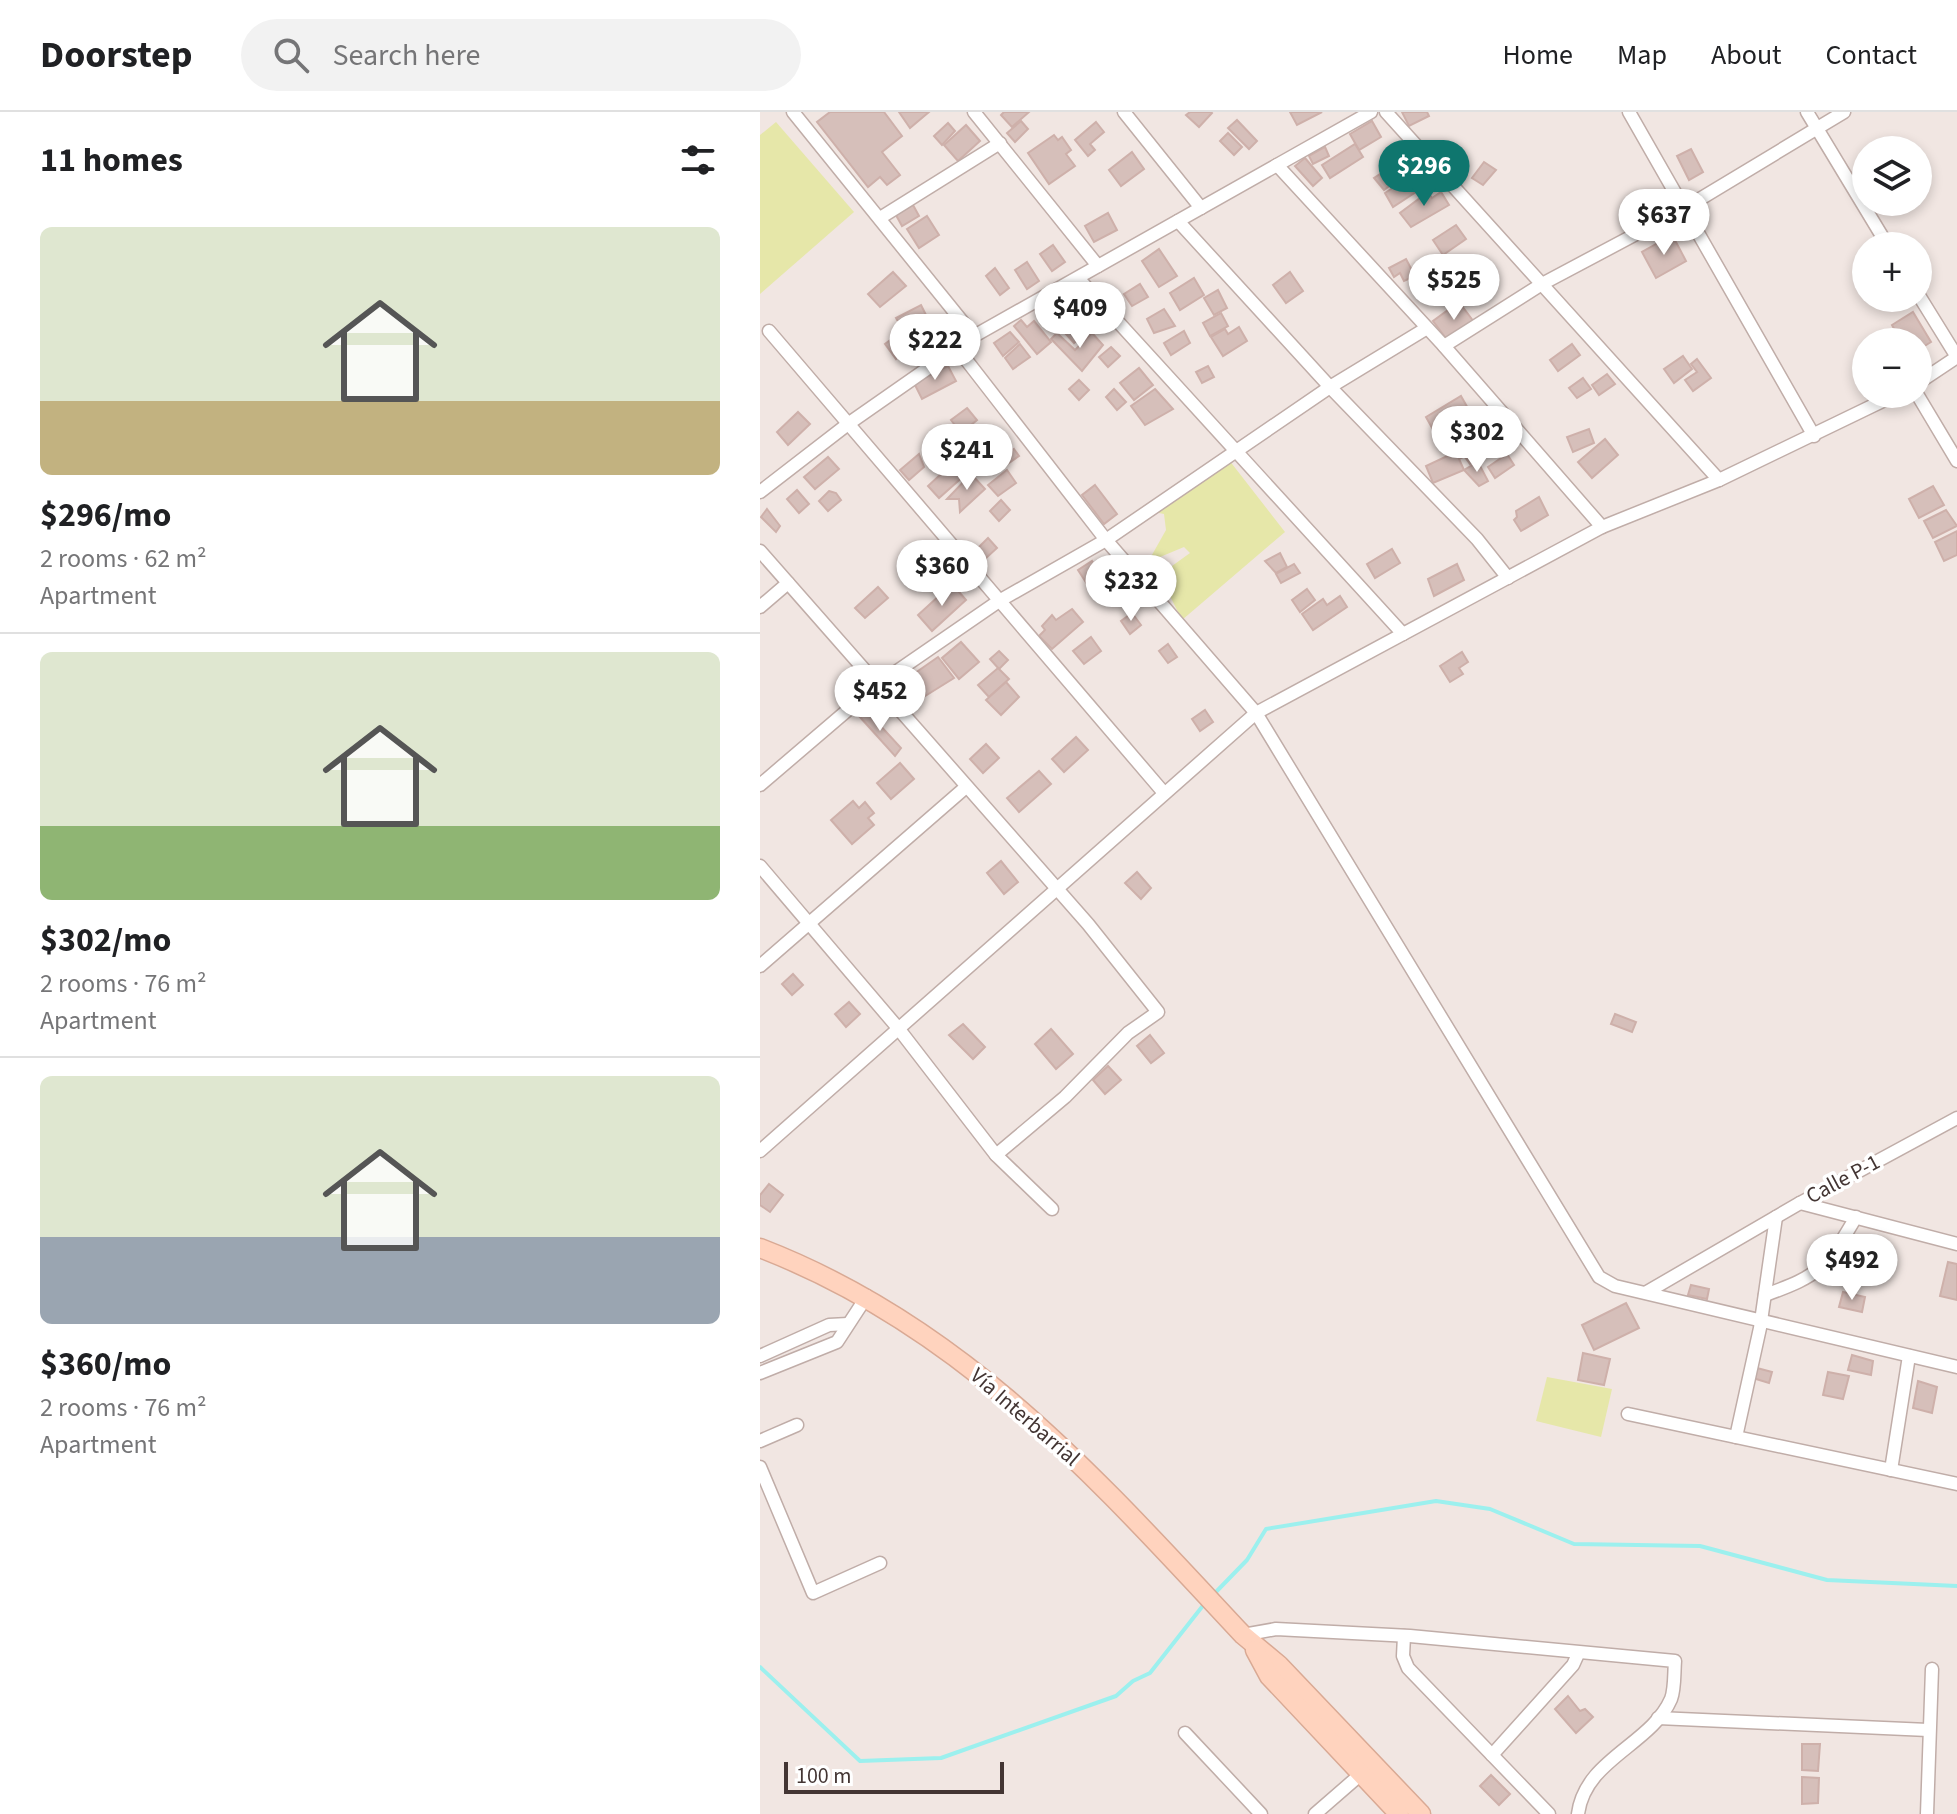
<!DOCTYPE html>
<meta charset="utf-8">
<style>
body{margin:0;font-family:"Source Sans 3",sans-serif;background:#f2f2f2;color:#202124;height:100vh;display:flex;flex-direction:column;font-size:30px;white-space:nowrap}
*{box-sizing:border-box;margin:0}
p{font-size:26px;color:#757577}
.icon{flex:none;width:44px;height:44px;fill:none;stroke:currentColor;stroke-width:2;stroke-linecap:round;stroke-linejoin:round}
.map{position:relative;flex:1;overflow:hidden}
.details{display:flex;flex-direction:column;background:#fff;width:760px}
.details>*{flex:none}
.tools{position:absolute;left:1092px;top:24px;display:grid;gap:16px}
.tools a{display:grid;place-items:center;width:80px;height:80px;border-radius:50%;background:#fff;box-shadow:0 4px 12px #0003;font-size:40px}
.scale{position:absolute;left:24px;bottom:20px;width:220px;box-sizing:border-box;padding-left:8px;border:4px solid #433533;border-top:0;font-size:22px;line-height:28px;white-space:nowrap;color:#433533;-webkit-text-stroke:6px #fff;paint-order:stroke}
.price{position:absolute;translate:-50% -68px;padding:0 18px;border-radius:28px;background:#fff;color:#222;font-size:26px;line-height:52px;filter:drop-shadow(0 2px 4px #0008)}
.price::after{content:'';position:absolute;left:50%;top:48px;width:24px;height:18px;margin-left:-12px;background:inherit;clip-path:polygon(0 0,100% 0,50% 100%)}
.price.active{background:#0f766e;color:#fff}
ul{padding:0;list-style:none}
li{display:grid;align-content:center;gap:16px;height:424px;padding:0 40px}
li+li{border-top:2px solid #e0e0e0}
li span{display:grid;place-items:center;height:248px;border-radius:12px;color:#555}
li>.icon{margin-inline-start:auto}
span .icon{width:144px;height:144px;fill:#fffc;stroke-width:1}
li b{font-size:34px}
h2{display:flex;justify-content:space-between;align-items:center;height:96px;padding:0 40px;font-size:34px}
header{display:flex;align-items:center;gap:48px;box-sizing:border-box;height:112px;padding:0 40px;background:#fff;border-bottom:2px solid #e0e0e0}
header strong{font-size:38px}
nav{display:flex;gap:44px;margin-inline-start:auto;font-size:28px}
.search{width:560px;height:72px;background:#f2f2f2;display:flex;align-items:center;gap:20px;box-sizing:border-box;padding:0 28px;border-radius:44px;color:#757577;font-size:30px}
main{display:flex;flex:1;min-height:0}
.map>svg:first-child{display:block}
</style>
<header>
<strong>Doorstep</strong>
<div class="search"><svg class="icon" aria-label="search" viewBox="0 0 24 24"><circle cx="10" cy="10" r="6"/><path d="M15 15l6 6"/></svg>Search here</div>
<nav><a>Home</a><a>Map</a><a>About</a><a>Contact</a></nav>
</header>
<main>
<section class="details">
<h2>11 homes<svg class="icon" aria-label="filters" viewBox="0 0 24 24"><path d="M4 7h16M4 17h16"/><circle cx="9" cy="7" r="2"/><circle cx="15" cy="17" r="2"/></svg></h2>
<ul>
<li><span style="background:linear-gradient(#dfe7d0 70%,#c2b280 0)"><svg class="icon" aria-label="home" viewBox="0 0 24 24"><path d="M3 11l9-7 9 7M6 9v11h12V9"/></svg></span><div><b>$296/mo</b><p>2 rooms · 62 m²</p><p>Apartment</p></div></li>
<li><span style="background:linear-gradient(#dfe7d0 70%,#8fb573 0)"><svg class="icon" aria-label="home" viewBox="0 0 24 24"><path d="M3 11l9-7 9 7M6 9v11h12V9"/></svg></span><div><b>$302/mo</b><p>2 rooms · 76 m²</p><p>Apartment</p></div></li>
<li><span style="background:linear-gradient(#dfe7d0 65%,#9aa5b1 0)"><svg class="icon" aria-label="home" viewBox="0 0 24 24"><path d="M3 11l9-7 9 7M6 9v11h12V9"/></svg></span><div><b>$360/mo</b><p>2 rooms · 76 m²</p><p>Apartment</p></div></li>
</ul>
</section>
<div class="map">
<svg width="1197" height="1702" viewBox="0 0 1197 1702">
<rect width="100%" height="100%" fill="#f1e6e2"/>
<g fill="#e6e7a9">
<polygon points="16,10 94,100 0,182 0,23"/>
<polygon points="469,348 525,420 422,508 407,478 387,472 430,441 424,435 388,450 406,418 404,402 394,400"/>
<polygon points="787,1265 852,1277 841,1325 776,1309"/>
</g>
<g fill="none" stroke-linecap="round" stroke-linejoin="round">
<g stroke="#9cf0ee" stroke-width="4">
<polyline points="454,1482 487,1448 506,1417 676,1389 730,1397 814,1432 940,1434 1067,1468 1197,1474"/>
<polyline points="0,1555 100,1649 181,1646 356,1584 373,1569 390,1561 445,1491"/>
</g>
</g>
<g fill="#d6bfba" stroke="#ceb0aa" stroke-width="2">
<polygon points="70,0 124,0 142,24 122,40 140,63 127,73 120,65 108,75 57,10"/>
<polygon points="139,0 169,0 150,16"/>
<polygon points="244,0 269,0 252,15 241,3"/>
<polygon points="430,0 451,0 452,1 439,15 426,3"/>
<polygon points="530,0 562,0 537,13"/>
<polygon points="642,0 667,0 669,4 649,14"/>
<polygon points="477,8 497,29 489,37 468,16"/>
<polygon points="261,9 268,17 255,30 247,21"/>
<polygon points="612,9 621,25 599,38 590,22"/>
<polygon points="336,10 344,20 330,32 335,38 328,44 315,28"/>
<polygon points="188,11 195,19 182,33 174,24"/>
<polygon points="206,13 220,29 198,49 184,33"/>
<polygon points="468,21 482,35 474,43 460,29"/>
<polygon points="294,23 298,28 302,25 311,38 306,42 315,54 289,72 268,41"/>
<polygon points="595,32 603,45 570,66 562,53"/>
<polygon points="565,35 569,44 553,52 549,44"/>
<polygon points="931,37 943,60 929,68 917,44"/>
<polygon points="372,40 384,57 361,74 349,58"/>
<polygon points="545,46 562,66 553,74 535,54"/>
<polygon points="724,50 736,58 723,73 712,66"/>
<polygon points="634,53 641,65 624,78 614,66"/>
<polygon points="648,66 656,80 633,95 625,81"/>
<polygon points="668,80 672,86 681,80 689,93 651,115 640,101"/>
<polygon points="153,93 159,104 142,114 136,103"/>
<polygon points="348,101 357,118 334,130 325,114"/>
<polygon points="167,104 179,123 159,136 147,117"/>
<polygon points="696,113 706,127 683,143 673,128"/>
<polygon points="905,127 916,130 926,149 896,166 882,140"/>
<polygon points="293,133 305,150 292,159 280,142"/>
<polygon points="399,137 417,164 399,175 382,149"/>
<polygon points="646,147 655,164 644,169 640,161 634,165 629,156"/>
<polygon points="267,150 279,169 267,177 255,158"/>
<polygon points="235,156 249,176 240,183 226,164"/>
<polygon points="133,160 146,174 120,195 108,182"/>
<polygon points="530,160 543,179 526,191 513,173"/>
<polygon points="434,166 444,183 420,198 410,181"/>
<polygon points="380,172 388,185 372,194 364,182"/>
<polygon points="458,178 467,196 454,203 444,186"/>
<polygon points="311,184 335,212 314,231 289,203"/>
<polygon points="699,190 714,210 688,229 673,209"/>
<polygon points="161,193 169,209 145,222 136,206"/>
<polygon points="404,197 415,214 394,221 387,207"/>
<polygon points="1153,200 1171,230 1158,238 1158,230 1146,230 1144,222 1137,222 1132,213"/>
<polygon points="461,201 468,214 450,224 443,211"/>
<polygon points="261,208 267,215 274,209 291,230 277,242 254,214"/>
<polygon points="479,215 487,229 463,244 451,225 465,217 468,222"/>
<polygon points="424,219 430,231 411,243 404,231"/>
<polygon points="250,220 259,230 243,244 234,231"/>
<polygon points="297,221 315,238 332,221 343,233 322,259 291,227"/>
<polygon points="137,223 148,238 136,247 125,232"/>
<polygon points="260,232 270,245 253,257 245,246"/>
<polygon points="812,232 820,243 798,259 790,248"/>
<polygon points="351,235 360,244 348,255 339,245"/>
<polygon points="923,244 932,257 914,271 904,257"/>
<polygon points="937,247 951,266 933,279 925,268 937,260 931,252"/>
<polygon points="188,254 196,269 162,287 154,271"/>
<polygon points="448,254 454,265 442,271 436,260"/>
<polygon points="379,256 393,273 374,288 360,271"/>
<polygon points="847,262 855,272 839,283 832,273"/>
<polygon points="823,266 831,277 817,286 809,276"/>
<polygon points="319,268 329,278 319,288 309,277"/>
<polygon points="354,277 366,290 357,298 346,285"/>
<polygon points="395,277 413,297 385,313 371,294"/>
<polygon points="701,284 710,300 675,321 666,305"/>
<polygon points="207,296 217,308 201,321 191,308"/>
<polygon points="38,300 50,312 28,333 17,320"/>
<polygon points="721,312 726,321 707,330 703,321"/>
<polygon points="220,314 227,329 209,337 202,323"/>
<polygon points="829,317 834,331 813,340 807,325"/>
<polygon points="240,322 250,338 224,353 215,337"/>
<polygon points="845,327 858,343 832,366 818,350"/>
<polygon points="708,332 718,346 710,352 700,338"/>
<polygon points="254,337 259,344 240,357 235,350"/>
<polygon points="700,338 705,344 699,347 704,358 673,371 666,354"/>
<polygon points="159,342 164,355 149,368 140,358"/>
<polygon points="747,342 754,353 735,366 728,355"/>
<polygon points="68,345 79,357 55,377 44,365"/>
<polygon points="194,350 205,363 179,386 168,374"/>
<polygon points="718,350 728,369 719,374 704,358"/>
<polygon points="247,358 256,371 238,384 228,373"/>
<polygon points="211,362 225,377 200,400 199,387 187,387"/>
<polygon points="335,373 357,402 344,412 322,383"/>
<polygon points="1173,374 1184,393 1159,406 1149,387"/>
<polygon points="37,378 49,392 39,401 27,387"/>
<polygon points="69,379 76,381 81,388 68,399 59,389"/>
<polygon points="779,385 788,403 761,419 754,408 757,405 756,399"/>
<polygon points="241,388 250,398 239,409 230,399"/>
<polygon points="7,397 20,414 16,420 1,405"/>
<polygon points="1186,398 1197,414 1173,426 1164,409"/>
<polygon points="1197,419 1197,443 1184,449 1175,430"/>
<polygon points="228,426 237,436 225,447 218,436"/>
<polygon points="632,437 640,451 615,466 607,452"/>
<polygon points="520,441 527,455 516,461 505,449"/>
<polygon points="332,449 342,465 329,475 318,458"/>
<polygon points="534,452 540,461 521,471 516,462"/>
<polygon points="697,452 704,468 674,484 668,467"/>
<polygon points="192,472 206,488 172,519 158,503"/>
<polygon points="118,475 128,486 105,506 95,496"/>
<polygon points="547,477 555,488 540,500 532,488"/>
<polygon points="580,484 587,495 553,518 542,502 563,487 567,493"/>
<polygon points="312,497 323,510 292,537 279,524 285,518 282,514 292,503 296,508"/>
<polygon points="372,501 381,513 370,522 361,509"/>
<polygon points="331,525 341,539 324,552 313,539"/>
<polygon points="201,530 219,550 199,567 182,546"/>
<polygon points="408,532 417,545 408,551 399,539"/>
<polygon points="239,539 248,548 239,557 230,547"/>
<polygon points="702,540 708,550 699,556 703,562 690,570 680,554"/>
<polygon points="178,545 194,566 162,586 148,566"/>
<polygon points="238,556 249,567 229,585 218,573"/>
<polygon points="246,570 259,585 241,603 226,588"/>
<polygon points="106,598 141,636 135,644 99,604"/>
<polygon points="445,598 453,610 440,619 432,607"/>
<polygon points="316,625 328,638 304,660 292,647"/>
<polygon points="226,632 239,646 223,661 210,647"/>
<polygon points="140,651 154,667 131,687 117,671"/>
<polygon points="279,659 291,672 259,700 247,686"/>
<polygon points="93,689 99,696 105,690 114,701 108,706 114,713 92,732 71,708"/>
<polygon points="241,749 258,770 244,782 227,761"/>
<polygon points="377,760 391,776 381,787 365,771"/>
<polygon points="33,862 43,873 32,883 22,872"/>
<polygon points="89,890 100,902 86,915 75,902"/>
<polygon points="855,902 876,910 872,920 851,912"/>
<polygon points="203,912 225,935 213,947 189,923"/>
<polygon points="291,917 313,942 296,957 275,932"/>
<polygon points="390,923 404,941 391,951 377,934"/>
<polygon points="348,954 361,968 345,982 333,968"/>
<polygon points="9,1072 23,1083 10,1100 0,1093 0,1083"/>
<polygon points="1188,1150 1197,1152 1197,1188 1180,1184"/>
<polygon points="931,1173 949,1177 947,1187 928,1183"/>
<polygon points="1083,1180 1105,1185 1102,1200 1079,1195"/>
<polygon points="866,1191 879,1216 834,1238 822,1213"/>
<polygon points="823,1241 850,1247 844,1273 818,1268"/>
<polygon points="1092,1243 1113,1249 1111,1263 1088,1258"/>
<polygon points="997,1256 1012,1260 1009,1271 993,1266"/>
<polygon points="1068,1260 1089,1264 1083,1287 1063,1283"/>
<polygon points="1158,1269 1177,1275 1172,1301 1153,1296"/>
<polygon points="808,1584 820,1599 825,1597 833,1605 816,1621 795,1597"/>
<polygon points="1042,1632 1060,1632 1058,1659 1042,1658"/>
<polygon points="731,1663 750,1682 739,1693 720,1674"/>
<polygon points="1042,1665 1059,1666 1058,1691 1042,1692"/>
</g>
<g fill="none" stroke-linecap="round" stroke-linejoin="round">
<g stroke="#c0ada8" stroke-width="15">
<g id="minor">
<polyline points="33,0 214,224"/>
<polyline points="214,0 338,154"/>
<polyline points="364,0 441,96"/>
<polyline points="626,0 959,368"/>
<polyline points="869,0 1054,324"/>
<polyline points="1047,0 1128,134"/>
<polyline points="517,53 684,234 842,415"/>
<polyline points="120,106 240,31"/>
<polyline points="418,109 570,275 717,427 748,466"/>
<polyline points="318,166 643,522"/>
<polyline points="1158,182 1197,245"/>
<polyline points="9,219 404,681"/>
<polyline points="684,234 782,172 925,96 1084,0"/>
<polyline points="197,236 346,428 496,601 839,1165 855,1174 1197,1255"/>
<polyline points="1158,271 1197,245"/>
<polyline points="1157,282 1197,349"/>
<polyline points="0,380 88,312 214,224 611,0"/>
<polyline points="0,439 328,812 398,900 368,921 305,985 236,1043 138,916 0,754"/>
<polyline points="0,495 28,471"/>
<polyline points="0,673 117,573 239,489 346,428 570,275 667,216"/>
<polyline points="0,854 206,675"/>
<polyline points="0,1039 496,601 842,415 959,368 1137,282"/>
<polyline points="236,1043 292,1097"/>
<polyline points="1040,1091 1197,1132"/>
<polyline points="887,1180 1040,1091 1197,1006"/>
<path d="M1005,1183C1061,1163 1066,1156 1096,1105"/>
<polyline points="0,1244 69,1213 88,1212"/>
<polyline points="0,1261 77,1230 107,1184"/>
<polyline points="868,1302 1197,1372"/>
<polyline points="976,1325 1000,1216 1016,1105"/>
<polyline points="0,1329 37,1313"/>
<polyline points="0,1355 53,1481 120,1451"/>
<polyline points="1131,1358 1149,1244"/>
<path d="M483,1523L516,1517L650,1524L915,1549C914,1561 915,1577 911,1587C891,1633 825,1647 818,1702"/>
<polyline points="644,1524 643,1544 648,1556 789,1702"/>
<polyline points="898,1606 1168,1618"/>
<polyline points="425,1621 501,1702"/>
<polyline points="732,1643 813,1553 818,1542"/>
<polyline points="555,1702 601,1662"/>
<polyline points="1167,1702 1172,1557"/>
</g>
</g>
<g stroke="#d9a994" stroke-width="21">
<g id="secondary">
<path d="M0,1136C205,1215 337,1367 483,1523L519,1553L661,1702"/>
<polyline points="495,1538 509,1564 639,1702"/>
</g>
</g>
<use href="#minor" stroke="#fff" stroke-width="12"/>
<use href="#secondary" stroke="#ffd3be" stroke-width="18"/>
</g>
<g text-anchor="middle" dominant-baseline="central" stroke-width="7" stroke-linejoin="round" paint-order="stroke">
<g font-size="22" fill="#433533" stroke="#fff">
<text transform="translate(1083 1067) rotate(-28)">Calle P-1</text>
<text transform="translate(265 1305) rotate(41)">Vía Interbarrial</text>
</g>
</g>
</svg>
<div class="tools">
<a><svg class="icon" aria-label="layers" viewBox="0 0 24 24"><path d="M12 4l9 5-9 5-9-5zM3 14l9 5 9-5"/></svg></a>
<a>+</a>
<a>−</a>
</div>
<div class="scale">100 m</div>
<b class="price active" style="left:664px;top:96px">$296</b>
<b class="price" style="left:904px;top:145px">$637</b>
<b class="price" style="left:694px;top:210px">$525</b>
<b class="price" style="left:320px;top:238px">$409</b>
<b class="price" style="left:175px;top:270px">$222</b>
<b class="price" style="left:717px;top:362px">$302</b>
<b class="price" style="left:207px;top:380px">$241</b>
<b class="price" style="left:182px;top:496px">$360</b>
<b class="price" style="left:371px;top:511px">$232</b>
<b class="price" style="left:120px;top:621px">$452</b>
<b class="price" style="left:1092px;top:1190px">$492</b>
</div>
</main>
